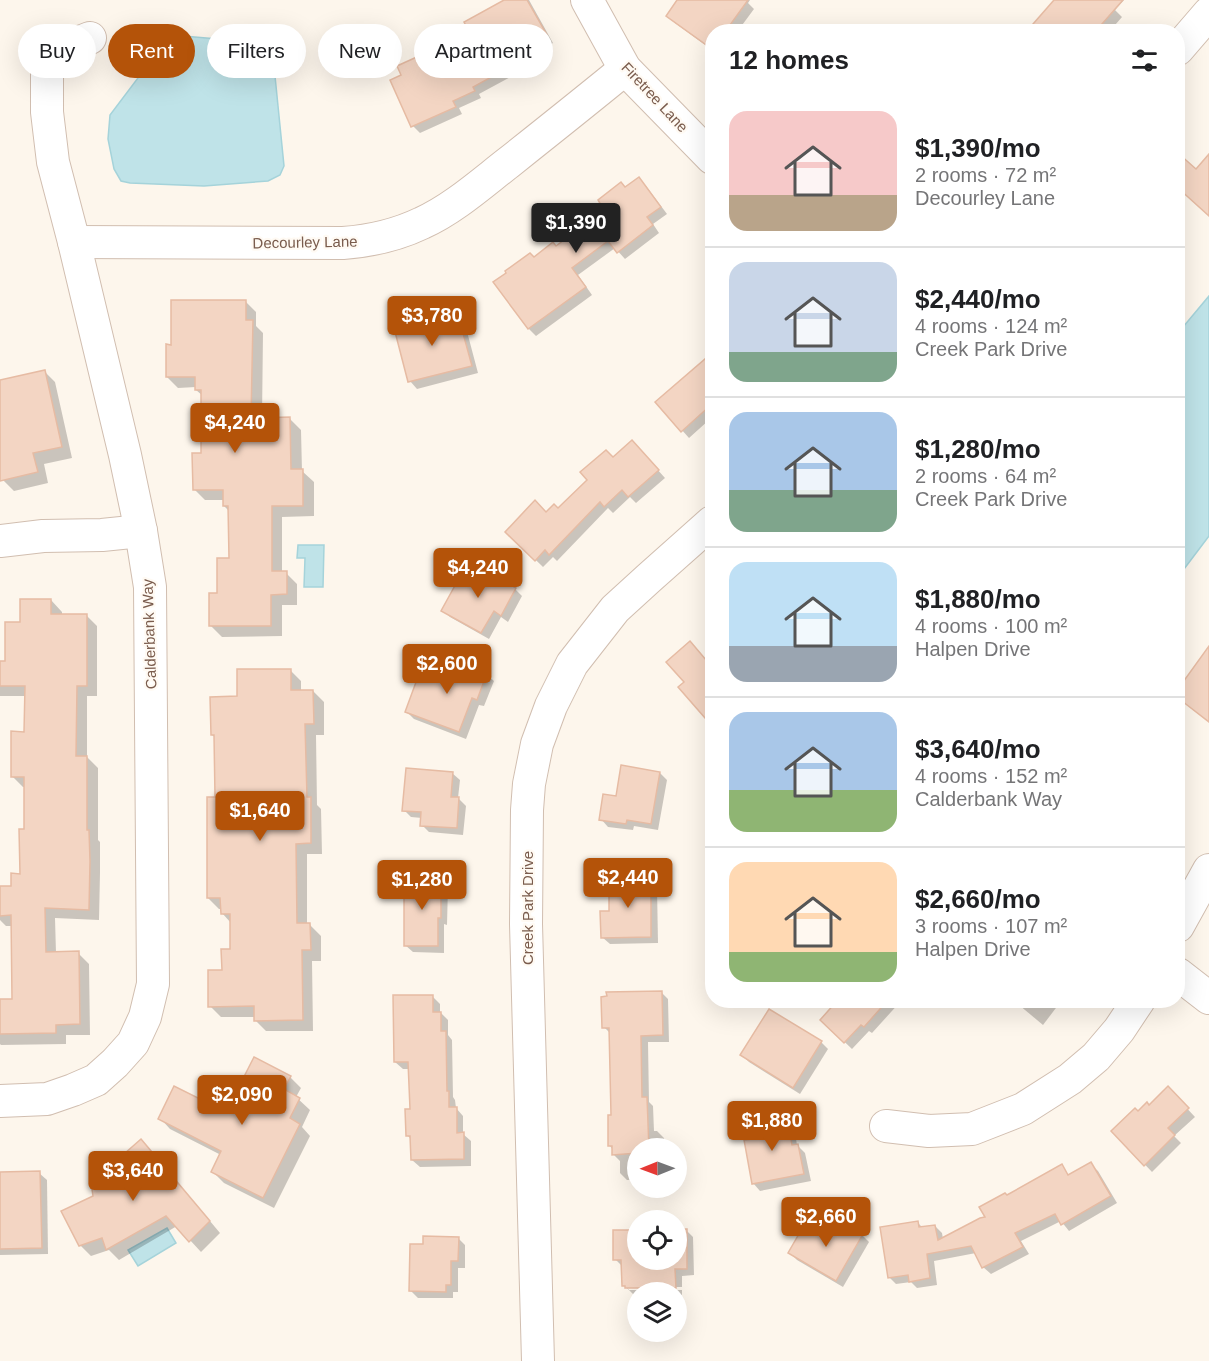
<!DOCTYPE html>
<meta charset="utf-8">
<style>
body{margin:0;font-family:Arial,sans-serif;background:#f6f6f6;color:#202124;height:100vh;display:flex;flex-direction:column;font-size:22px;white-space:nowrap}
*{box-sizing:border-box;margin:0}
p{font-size:20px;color:#757577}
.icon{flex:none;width:33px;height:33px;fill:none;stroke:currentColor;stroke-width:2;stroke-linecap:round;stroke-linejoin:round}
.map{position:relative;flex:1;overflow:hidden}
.sheet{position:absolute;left:705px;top:24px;width:480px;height:984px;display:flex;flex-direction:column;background:#fff;border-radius:24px;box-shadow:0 6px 24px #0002}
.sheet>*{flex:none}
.top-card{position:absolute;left:18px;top:24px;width:570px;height:54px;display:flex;gap:12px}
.needle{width:39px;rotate:269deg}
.buttons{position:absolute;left:627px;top:1138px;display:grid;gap:12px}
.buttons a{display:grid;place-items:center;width:60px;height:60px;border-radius:50%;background:#fff;box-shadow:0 6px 24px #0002;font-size:30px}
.price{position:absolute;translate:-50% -51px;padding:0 14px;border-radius:6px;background:#b45309;color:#fff;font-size:20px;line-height:39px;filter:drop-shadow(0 2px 3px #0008)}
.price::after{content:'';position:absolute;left:50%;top:36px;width:18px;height:14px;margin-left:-9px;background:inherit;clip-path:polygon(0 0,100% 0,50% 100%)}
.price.selected{background:#222;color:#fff}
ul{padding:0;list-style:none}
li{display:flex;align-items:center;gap:18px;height:150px;padding:0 24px}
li+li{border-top:2px solid #e0e0e0}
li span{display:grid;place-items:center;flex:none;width:168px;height:120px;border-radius:18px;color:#555}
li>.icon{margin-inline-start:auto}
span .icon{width:72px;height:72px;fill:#fffc;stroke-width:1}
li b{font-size:26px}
h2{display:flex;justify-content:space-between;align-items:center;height:72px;padding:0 24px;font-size:26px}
.pill{padding:0 21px;border-radius:27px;background:#fff;box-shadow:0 6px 24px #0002;font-size:21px;line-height:54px}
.pill.selected{background:#b45309;color:#fff}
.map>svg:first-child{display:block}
</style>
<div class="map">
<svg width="1209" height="1361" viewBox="0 0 1209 1361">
<rect width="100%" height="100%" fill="#fdf6ec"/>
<g fill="#bfe3e8" stroke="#a5d3da" stroke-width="1.5">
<polygon points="148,33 266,43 272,46 284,166 280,175 268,181 204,186 130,183 121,181 114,169 108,139 110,115 138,78 145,42"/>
<polygon points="1209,296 1209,536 1178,577 1178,333"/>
<polygon points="298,545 324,545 323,587 304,587 305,558 297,558"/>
<polygon points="167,1228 176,1243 138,1266 128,1250"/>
</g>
<g fill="#0003">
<polygon points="507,0 529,0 553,43 531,55 536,63 479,94 481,98 459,108 462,114 420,133 413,126 392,81 472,34"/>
<polygon points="679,0 750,0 748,3 754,9 737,32 712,32 712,50 675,23 667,16"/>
<polygon points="1055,0 1124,0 1115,10 1122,17 1109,32 1028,32"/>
<polygon points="639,179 646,186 667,214 653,224 659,233 625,259 615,248 578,275 592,295 536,336 529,329 495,282 534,259 556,247 601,214"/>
<polygon points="245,301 256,312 256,326 263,333 262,419 290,419 301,430 302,471 314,482 314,516 282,517 282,573 286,573 297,584 297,605 282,605 282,636 222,637 211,626 218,595 230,559 229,511 224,506 224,500 205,500 194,489 203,455 203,396 196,390 196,387 178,388 167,377 172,346"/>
<polygon points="458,316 465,324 478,373 417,389 410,381 419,318 424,323 434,320 437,322"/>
<polygon points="712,356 712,423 709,420 689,438 657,402"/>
<polygon points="44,371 55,382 72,458 44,464 48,483 14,491 3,480 0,467 0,381"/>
<polygon points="639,449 665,478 636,503 630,497 613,513 608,508 557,561 553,557 543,567 507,532 558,510"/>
<polygon points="478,582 515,589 522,596 508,622 501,617 489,639 450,617 443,610"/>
<polygon points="51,600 62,612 62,615 86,615 97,626 97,696 87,696 87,757 98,768 98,840 100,842 100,873 99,920 55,918 56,953 78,953 89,964 90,1035 66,1035 66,1044 1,1045 0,1044 0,1000 14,1000 12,926 6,926 0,920 0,888 12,888 22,875 25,830 25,787 23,787 12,776 25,733 26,696 0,696 0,662 6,662 22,624"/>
<polygon points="710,662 712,664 712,723 681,687"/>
<polygon points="290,670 301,681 301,691 313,691 324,702 324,735 316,735 317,805 321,809 322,854 307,854 307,925 310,925 321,936 321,961 312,961 313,1031 266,1031 255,1020 255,1017 221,1017 210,1006 231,950 231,923 222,913 222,909 219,909 208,898 217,799 216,738 212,735 239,698"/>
<polygon points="486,674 494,681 484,706 479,705 466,739 414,719 407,712 438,683"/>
<polygon points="452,773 460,780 458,798 466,806 463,835 429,832 422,825 422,818 411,817 404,810"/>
<polygon points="660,773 667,780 658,830 634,826 633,830 608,827 601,819"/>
<polygon points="1178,809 1181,813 1178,835"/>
<polygon points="440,879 448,886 447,925 444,924 444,953 413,952 405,945"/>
<polygon points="650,880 657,887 658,943 610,944 602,937 611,913"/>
<polygon points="661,992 668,999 669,1042 648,1042 649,1102 653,1106 654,1131 657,1131 664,1138 665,1149 638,1149 638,1180 627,1180 620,1173 620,1161 614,1155 613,1150 610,1146 613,1117 611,1034 604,1027"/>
<polygon points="432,996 440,1004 440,1012 448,1020 448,1035 452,1040 453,1097 455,1100 456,1108 463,1116 463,1134 471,1141 471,1166 420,1167 412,1160 412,1140 408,1136 412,1111 410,1069 403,1069 395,1062"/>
<polygon points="840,1000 900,1000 901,1001 872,1033 869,1031 852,1049 829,1027"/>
<polygon points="1013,1000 1062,1000 1043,1025"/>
<polygon points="821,1042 828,1049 800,1094 749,1062 742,1055"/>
<polygon points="290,1077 301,1088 296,1097 310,1110 302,1127 310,1136 274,1208 224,1183 213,1172 221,1155 170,1129 160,1118 227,1114"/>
<polygon points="1168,1088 1195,1117 1174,1136 1181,1143 1152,1172 1113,1131 1149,1107"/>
<polygon points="787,1119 794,1126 797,1145 805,1153 811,1181 760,1191 753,1183 754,1140"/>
<polygon points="152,1152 220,1233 201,1252 177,1226 119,1260 109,1250 91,1256 80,1245 95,1197"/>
<polygon points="1090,1164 1098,1171 1117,1203 1069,1231 1061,1221 1021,1241 1029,1254 991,1274 983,1267 976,1253 934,1261 937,1285 917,1288 911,1282 896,1284 889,1277 918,1223 923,1228 935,1226 942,1233 943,1239 987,1218 1007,1197 1061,1166 1070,1176"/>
<polygon points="39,1173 47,1180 48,1254 0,1255 0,1174"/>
<polygon points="686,1230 693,1237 694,1275 682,1276 682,1287 628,1287 628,1290 682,1290 682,1295 676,1295 676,1293 638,1293 638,1295 634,1295 624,1285 623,1267 615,1259 676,1260"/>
<polygon points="862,1235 869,1242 843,1287 797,1260 790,1253 832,1237"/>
<polygon points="458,1238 465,1245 465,1268 458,1268 458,1292 453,1292 453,1298 418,1298 411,1291 425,1246"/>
</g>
<g fill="#f3d5c3" stroke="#e6bba3" stroke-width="1.5">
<polygon points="504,0 527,0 547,35 525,47 530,56 473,87 475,91 453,101 456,107 411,127 390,80 401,75 397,66 470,33 464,22"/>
<polygon points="677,0 748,0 725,32 712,32 712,49 666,16"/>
<polygon points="1054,0 1123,0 1095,32 1026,32"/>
<polygon points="1178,153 1196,169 1209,154 1209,216 1178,188"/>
<polygon points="639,177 661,207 647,217 653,225 617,253 608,241 572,268 586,287 528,329 493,282 506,273 505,271 530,253 534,257 553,242 556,246 599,213 596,210 601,205 598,200 621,182 625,187"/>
<polygon points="171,300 246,300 246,320 253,320 251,418 290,417 291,469 303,469 303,506 272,506 272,571 287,571 287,594 271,595 271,626 209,626 209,593 217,593 217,558 229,558 228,506 223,506 223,490 193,490 192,453 201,453 201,390 195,390 195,377 166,377 166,344 171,345"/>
<polygon points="458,315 472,366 408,382 393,324 420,317 421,322 435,318 435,321"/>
<polygon points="712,353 712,404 681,432 655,402"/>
<polygon points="45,370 62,447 33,453 38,472 0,481 0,380"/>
<polygon points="632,440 659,470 628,497 622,490 604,507 600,502 549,555 545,550 535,561 505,532 535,500 546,512 554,504 558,508 587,480 580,472 606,450 613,457"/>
<polygon points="484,570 516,588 501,616 494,611 481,633 441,611 463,571 477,579"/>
<polygon points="20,599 51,599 51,614 87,614 87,686 77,686 76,756 87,756 87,830 89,830 90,861 89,910 45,908 46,952 79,951 80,1024 56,1025 56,1033 0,1034 0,999 12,999 11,915 0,916 0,886 11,886 11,873 20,874 19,829 24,829 24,777 11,777 11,731 24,732 25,686 0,686 0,661 5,661 5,622 20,622"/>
<polygon points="690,641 712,667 712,726 678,687 684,682 666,662"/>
<polygon points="1209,646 1209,722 1178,698 1178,689"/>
<polygon points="445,657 487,673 477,700 472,698 459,732 405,712 419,674 437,681"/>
<polygon points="237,669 291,669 291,690 313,690 314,724 305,724 307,797 311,797 311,843 296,844 297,923 310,923 311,950 302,950 303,1020 254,1021 254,1006 208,1007 208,970 222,970 221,949 230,949 230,914 221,914 220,898 207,898 207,797 215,797 214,735 211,735 210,697 237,696"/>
<polygon points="621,765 660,772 651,824 627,820 626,824 599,820 603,794 616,796"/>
<polygon points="406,768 453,772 451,797 459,797 457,828 420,826 421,812 402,811"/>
<polygon points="404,877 441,878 441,918 438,918 438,946 404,946"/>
<polygon points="651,878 651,937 601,938 600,911 609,911 609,879"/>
<polygon points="662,991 663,1035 641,1036 642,1097 647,1097 649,1149 638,1149 638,1153 612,1155 612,1146 608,1146 608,1115 611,1115 609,1028 602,1028 601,997 607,996 606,992"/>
<polygon points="393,995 433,995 433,1012 441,1012 441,1031 446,1031 447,1091 449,1091 449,1107 457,1107 457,1133 464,1132 464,1159 411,1160 410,1136 406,1136 405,1109 410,1109 408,1062 394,1062"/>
<polygon points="834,1000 888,1000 864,1027 861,1025 844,1043 820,1020 836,1002"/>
<polygon points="769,1009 822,1041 793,1088 740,1055"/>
<polygon points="254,1057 291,1076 284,1089 300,1098 290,1118 300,1124 263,1198 211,1172 221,1151 158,1119 174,1086 226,1112"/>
<polygon points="1168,1086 1189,1108 1168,1128 1175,1135 1144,1166 1111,1131 1135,1108 1138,1111 1147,1102 1149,1105"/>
<polygon points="787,1117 792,1145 798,1144 804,1174 752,1184 744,1140 752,1139 749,1124"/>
<polygon points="141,1139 210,1221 189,1242 166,1216 106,1250 102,1238 79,1246 61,1211 93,1196 91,1183"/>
<polygon points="1091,1162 1111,1196 1061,1225 1055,1214 1015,1233 1023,1247 982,1268 971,1246 927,1254 930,1278 909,1282 908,1275 888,1278 880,1227 918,1221 919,1227 935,1225 938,1240 980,1218 985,1217 979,1207 1005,1193 1007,1195 1062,1164 1068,1175"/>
<polygon points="40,1171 42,1248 0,1249 0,1172"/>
<polygon points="807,1220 831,1235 840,1221 863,1234 836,1281 788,1253"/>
<polygon points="676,1229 687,1229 687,1269 675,1269 676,1288 625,1288 625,1286 622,1286 621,1260 613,1260 613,1230 638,1230 638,1260 676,1260"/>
<polygon points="423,1236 459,1237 458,1261 451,1261 451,1285 446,1285 446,1292 409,1291 410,1244 423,1244"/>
</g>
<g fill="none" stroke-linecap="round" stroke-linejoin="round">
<g stroke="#d1beb0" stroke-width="34">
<g id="minor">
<polyline points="587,0 625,69 712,158"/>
<polyline points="1178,49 1209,13"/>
<path d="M74,242L343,243C370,241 397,235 422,223C453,209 481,184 508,163C547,132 586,101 625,69"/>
<polyline points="0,541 43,536 102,535 141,531"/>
<polyline points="1178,926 1209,870"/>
<polyline points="1178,974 1209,998"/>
<polyline points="0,1101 47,1099 73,1090 96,1080 115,1063 133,1043 145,1017 153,984 150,587 141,531 125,455 74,242 53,162 47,112 47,55 90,38"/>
<polyline points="886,1126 929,1131 972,1129 1023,1109 1070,1079 1096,1057 1119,1030 1139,1000"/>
<polyline points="538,1361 526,924 527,810 529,784 537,744 551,706 572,664 615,609 649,578 712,522"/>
</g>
</g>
<use href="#minor" stroke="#fff" stroke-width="32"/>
</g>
<g text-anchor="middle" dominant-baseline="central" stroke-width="4.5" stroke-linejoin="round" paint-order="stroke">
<g font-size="15" fill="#7a5c4d" stroke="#fffaf3">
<text transform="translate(655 97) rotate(47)">Firetree Lane</text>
<text transform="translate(305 242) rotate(-1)">Decourley Lane</text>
<text transform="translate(149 634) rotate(-92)">Calderbank Way</text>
<text transform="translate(527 908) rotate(-90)">Creek Park Drive</text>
</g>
</g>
</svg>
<div class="buttons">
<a><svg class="needle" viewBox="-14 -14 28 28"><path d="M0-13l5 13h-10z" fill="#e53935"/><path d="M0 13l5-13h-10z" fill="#757577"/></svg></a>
<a><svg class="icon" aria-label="locate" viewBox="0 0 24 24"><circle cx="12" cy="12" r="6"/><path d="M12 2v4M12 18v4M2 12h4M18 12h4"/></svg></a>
<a><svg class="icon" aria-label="layers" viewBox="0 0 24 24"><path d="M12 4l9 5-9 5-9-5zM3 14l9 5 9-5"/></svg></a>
</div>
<b class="price selected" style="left:576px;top:254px">$1,390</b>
<b class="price" style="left:432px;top:347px">$3,780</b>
<b class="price" style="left:235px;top:454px">$4,240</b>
<b class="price" style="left:478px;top:599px">$4,240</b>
<b class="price" style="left:447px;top:695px">$2,600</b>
<b class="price" style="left:260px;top:842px">$1,640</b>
<b class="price" style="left:628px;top:909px">$2,440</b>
<b class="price" style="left:422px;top:911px">$1,280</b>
<b class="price" style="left:242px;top:1126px">$2,090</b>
<b class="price" style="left:772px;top:1152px">$1,880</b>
<b class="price" style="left:133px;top:1202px">$3,640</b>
<b class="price" style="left:826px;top:1248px">$2,660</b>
<div class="top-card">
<a class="pill">Buy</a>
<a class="pill selected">Rent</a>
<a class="pill">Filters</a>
<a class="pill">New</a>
<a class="pill">Apartment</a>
</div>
<section class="sheet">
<h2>12 homes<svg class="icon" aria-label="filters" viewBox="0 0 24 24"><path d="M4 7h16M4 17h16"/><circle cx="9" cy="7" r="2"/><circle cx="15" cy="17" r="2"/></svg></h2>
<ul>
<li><span style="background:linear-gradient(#f6c9c9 70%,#b9a48a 0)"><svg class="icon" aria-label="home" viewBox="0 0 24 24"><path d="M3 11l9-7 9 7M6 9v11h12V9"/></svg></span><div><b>$1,390/mo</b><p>2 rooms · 72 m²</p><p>Decourley Lane</p></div></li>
<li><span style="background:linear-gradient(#c9d6e8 75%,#7fa58c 0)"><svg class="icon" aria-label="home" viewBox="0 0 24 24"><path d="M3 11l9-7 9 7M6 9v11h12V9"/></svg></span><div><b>$2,440/mo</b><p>4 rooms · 124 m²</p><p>Creek Park Drive</p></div></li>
<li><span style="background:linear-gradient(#a9c7e8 65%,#7fa58c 0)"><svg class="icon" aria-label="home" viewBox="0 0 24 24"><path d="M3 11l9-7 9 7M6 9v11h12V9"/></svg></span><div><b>$1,280/mo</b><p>2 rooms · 64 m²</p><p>Creek Park Drive</p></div></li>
<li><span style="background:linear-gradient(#bfe0f5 70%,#9aa5b1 0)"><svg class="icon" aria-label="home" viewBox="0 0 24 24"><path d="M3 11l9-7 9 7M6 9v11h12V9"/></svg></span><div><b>$1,880/mo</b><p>4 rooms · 100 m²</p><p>Halpen Drive</p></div></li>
<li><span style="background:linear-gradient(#a9c7e8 65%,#8fb573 0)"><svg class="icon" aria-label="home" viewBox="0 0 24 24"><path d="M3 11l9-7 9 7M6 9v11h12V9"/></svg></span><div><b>$3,640/mo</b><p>4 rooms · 152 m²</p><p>Calderbank Way</p></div></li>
<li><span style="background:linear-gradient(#ffd9b3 75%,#8fb573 0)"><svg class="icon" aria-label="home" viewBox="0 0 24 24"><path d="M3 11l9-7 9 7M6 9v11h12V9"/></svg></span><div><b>$2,660/mo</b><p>3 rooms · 107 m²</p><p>Halpen Drive</p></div></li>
</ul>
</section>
</div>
